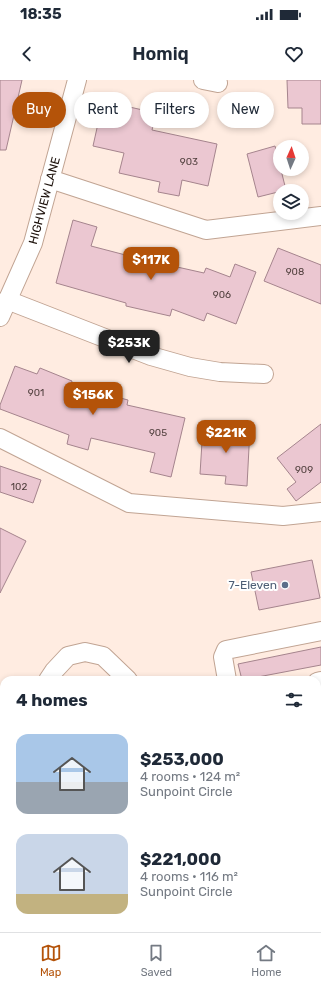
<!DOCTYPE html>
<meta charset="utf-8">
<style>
body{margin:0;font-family:Rubik,sans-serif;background:#f6f6f7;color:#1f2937;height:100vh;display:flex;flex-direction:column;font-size:15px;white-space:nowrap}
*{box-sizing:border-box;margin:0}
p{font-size:13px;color:#747a83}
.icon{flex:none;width:22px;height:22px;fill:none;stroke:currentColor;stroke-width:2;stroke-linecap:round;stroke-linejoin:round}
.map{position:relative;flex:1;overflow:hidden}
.sheet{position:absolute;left:0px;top:596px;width:321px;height:256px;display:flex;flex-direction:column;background:#fff;border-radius:12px 12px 0 0;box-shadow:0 2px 6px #0003}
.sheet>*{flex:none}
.hud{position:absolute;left:12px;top:12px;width:297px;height:36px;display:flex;gap:8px}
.needle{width:26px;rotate:3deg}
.tools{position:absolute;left:273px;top:60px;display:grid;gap:8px}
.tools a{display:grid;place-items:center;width:36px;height:36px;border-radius:50%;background:#fff;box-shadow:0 2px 6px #0003;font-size:20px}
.price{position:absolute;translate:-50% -34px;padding:0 9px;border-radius:8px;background:#b45309;color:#fff;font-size:13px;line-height:26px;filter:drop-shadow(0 1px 2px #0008)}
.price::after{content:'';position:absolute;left:50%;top:24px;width:12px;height:9px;margin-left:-6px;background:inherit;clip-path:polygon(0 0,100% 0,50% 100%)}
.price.active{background:#222;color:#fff}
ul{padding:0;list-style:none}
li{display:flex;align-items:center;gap:12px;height:100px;padding:0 16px}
li span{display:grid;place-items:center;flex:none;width:112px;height:80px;border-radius:12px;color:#555}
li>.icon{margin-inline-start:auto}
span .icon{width:48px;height:48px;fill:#fffc;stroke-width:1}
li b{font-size:17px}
h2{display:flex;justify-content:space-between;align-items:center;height:48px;padding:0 16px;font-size:17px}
.pill{padding:0 14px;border-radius:18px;background:#fff;box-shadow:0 2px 6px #0003;font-size:14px;line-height:36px}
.pill.active{background:#b45309;color:#fff}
.status{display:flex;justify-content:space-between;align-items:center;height:28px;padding:0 20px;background:#fff;direction:ltr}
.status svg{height:11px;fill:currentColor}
header{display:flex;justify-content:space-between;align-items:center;height:52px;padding:0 16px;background:#fff;font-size:18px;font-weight:600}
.tabs{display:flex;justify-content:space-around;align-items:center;height:56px;border-top:1px solid #e0e1e3;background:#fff;font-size:11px;color:#747a83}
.tabs a{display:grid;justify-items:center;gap:2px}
.tabs .active{color:#b45309}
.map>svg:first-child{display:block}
</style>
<div class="status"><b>18:35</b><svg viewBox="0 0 49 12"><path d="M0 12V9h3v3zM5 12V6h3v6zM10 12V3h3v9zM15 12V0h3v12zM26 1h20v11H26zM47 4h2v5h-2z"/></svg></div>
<header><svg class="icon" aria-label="back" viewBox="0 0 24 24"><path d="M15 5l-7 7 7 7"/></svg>Homiq<svg class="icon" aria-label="heart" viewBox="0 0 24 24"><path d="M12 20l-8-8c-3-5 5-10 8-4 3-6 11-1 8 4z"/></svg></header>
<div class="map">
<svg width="321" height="852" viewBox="0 0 321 852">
<rect width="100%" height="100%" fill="#ffece1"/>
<polygon fill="#cfd2a8" points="0,642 4,642 4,695 0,696"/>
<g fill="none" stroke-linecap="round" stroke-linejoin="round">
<g stroke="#43a5ae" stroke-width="5.5">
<polyline points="317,784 321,783"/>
<polyline points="0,842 4,841"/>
</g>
</g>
<g fill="#ebc7d1" stroke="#a5848d">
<polygon points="0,0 22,0 6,70 0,70"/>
<polygon points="287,0 321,0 321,44 302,44 302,28 288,28"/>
<polygon points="103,21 156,33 152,50 217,64 208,106 182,100 179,116 158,112 160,102 119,93 124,73 93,66"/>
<polygon points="275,66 286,110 258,117 247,74"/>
<polygon points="73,140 97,147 91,166 137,178 204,193 206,188 230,197 235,184 256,192 236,244 207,233 204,241 172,229 170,236 126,226 126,223 56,203"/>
<polygon points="278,168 321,185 321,224 264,201"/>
<polygon points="15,286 37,294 40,288 72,301 71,305 128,320 127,325 185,338 171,397 150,392 155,373 91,358 88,370 67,364 69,355 0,329 0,325"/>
<polygon points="321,344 321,402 296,421 287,409 296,402 277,378"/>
<polygon points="203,346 250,348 247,406 225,404 226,396 200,394"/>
<polygon points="0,386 41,400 33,423 0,412"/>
<polygon points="0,448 26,461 0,513"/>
<polygon points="312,480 320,518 259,530 251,492"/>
<polygon points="321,567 321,585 242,600 238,584"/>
</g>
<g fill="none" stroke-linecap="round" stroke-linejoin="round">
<g stroke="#c1a493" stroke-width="20">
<g id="minor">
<polyline points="203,0 218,3"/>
<polyline points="50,99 206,150 321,136"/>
<polyline points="7,220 151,276 190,287 220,292 264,294"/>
<path id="s1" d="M0,237L33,163L77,0"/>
<polyline points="0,358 129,423 283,436 321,432"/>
<polyline points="48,600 54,591 68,576 85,572 103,576 128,600"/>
<polyline points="227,600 223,577 226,570 321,551"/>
<polyline points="317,602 321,601"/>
<polyline points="0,624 4,624"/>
</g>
</g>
<g stroke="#c1a493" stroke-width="24">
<g id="major">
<polyline points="317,674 321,673"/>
<polyline points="317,723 321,723"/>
<polyline points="0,734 4,734"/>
<polyline points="0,785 4,785"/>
</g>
</g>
<use href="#minor" stroke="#fff" stroke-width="18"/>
<use href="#major" stroke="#fff" stroke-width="22"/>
</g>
<circle fill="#5c6f8a" stroke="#fff" stroke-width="1.5" cx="285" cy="505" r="4"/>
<g text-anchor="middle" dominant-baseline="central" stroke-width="4" stroke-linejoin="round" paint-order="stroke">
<g font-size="10" fill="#503f3d">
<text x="189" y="82">903</text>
<text x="295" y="192">908</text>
<text x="222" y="215">906</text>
<text x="36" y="313">901</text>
<text x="158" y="353">905</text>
<text x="304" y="390">909</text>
<text x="19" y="407">102</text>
</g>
<g font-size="12" fill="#1d120c" stroke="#fff">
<text stroke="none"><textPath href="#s1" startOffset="125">HIGHVIEW LANE</textPath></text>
</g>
<g font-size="12" fill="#4e5e75" stroke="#fff" text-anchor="end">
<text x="277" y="505">7-Eleven</text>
</g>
</g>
</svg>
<div class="tools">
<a><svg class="needle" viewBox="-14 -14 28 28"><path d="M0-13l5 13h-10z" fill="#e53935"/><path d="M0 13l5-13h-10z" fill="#747a83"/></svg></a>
<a><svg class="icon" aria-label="layers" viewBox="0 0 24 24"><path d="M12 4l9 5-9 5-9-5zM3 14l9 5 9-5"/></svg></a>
</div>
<b class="price" style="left:151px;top:201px">$117K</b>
<b class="price active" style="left:129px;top:284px">$253K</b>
<b class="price" style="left:93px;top:336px">$156K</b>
<b class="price" style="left:226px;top:374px">$221K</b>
<div class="hud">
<a class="pill active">Buy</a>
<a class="pill">Rent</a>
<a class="pill">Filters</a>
<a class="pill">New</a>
</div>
<section class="sheet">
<h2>4 homes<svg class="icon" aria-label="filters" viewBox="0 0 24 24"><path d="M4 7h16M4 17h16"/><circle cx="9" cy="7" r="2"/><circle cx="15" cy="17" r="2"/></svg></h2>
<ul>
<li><span style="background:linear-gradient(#a9c7e8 60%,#9aa5b1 0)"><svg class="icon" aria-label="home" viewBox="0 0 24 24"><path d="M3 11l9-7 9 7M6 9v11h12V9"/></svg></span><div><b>$253,000</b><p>4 rooms · 124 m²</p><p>Sunpoint Circle</p></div></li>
<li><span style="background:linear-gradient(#c9d6e8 75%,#c2b280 0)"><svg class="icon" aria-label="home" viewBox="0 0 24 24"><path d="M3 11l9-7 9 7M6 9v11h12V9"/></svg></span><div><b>$221,000</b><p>4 rooms · 116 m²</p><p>Sunpoint Circle</p></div></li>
</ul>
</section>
</div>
<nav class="tabs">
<a class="active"><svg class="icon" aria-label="map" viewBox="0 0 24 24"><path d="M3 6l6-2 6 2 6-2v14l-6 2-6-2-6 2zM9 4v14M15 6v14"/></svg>Map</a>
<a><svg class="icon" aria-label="saved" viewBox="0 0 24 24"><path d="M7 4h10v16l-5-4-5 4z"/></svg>Saved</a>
<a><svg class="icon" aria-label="home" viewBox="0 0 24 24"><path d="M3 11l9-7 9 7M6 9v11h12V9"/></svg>Home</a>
</nav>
